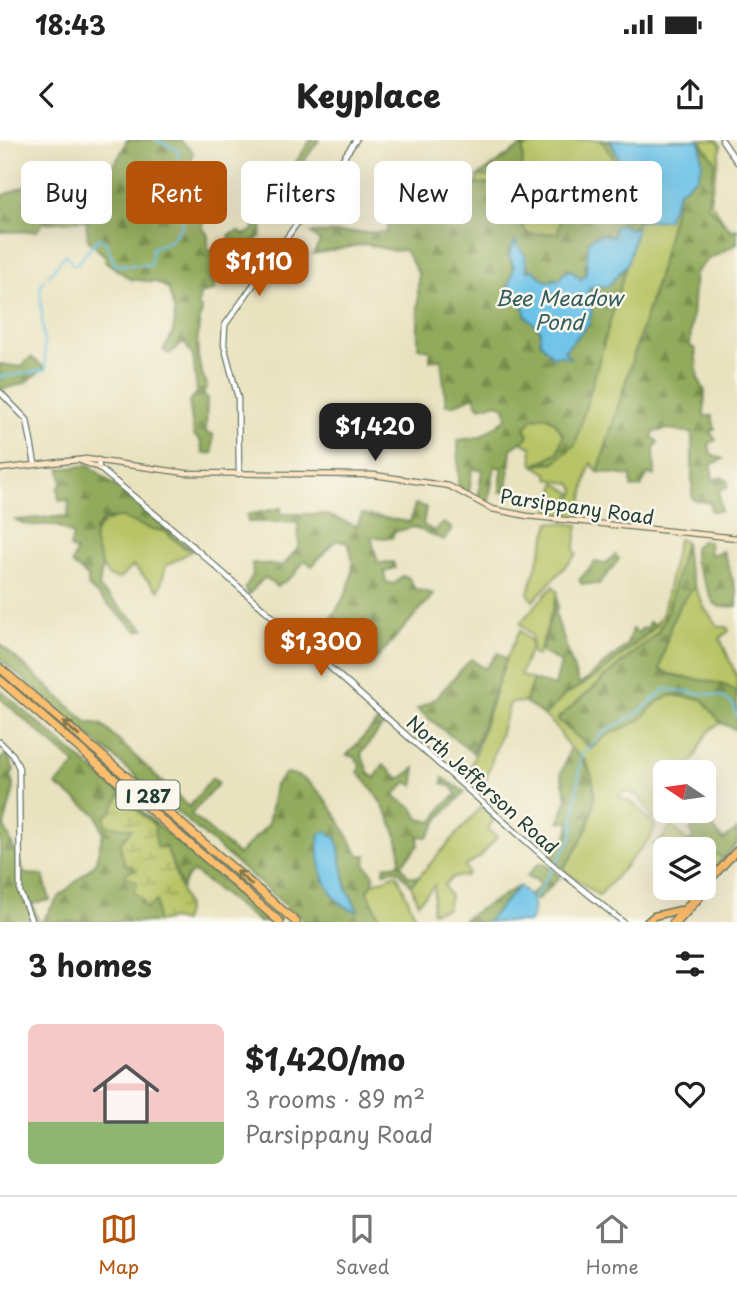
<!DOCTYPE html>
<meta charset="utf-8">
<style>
body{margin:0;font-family:"Playpen Sans",sans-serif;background:#f6f6f6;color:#222;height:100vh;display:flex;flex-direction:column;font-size:26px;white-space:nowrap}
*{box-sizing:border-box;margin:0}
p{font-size:23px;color:#767676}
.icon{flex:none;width:38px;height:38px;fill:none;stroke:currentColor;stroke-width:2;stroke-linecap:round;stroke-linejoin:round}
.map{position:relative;height:782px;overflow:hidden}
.panel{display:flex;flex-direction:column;background:#fff;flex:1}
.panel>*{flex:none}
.guide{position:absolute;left:21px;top:21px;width:696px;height:63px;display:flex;gap:14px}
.needle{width:46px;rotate:283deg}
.buttons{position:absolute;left:653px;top:620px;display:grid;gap:14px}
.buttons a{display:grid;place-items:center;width:63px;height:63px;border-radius:10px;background:#fff;box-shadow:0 7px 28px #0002;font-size:35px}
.price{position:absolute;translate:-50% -60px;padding:0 16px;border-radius:14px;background:#b45309;color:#fff;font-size:23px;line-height:46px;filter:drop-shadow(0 2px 4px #0008)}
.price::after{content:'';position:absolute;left:50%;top:42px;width:21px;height:16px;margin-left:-10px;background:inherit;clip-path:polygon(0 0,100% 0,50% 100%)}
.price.on{background:#222;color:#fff}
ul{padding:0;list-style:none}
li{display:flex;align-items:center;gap:21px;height:175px;padding:0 28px}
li+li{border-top:2px solid #e0e0e0}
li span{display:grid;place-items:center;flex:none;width:196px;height:140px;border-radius:10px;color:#555}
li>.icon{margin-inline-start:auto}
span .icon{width:84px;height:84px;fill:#fffc;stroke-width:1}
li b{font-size:30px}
h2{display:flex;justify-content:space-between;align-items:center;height:84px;padding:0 28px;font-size:30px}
.pill{padding:0 24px;border-radius:10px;background:#fff;box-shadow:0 7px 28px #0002;font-size:24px;line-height:63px}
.pill.on{background:#b45309;color:#fff}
.status{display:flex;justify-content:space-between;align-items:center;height:49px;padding:0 35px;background:#fff;direction:ltr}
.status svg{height:19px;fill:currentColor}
header{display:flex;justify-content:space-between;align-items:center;height:91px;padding:0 28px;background:#fff;font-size:32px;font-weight:800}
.tabs{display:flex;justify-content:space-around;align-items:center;height:98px;border-top:2px solid #e0e0e0;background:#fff;font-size:19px;color:#767676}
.tabs a{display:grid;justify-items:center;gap:4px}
.tabs .on{color:#b45309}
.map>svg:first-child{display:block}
</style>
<div class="status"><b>18:43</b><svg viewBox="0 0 49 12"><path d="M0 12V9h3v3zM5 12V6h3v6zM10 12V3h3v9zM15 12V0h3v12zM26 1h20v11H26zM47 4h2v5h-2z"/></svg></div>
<header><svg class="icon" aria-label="back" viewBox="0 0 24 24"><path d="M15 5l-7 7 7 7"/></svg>Keyplace<svg class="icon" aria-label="share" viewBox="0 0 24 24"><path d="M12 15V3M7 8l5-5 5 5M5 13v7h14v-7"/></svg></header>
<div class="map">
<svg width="737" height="782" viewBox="0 0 737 782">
<defs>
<pattern id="forest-firs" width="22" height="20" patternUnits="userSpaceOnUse" patternTransform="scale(1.75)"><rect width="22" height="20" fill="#92aa5b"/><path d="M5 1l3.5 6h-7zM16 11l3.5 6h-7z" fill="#778c4c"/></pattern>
<pattern id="wetland-marsh" width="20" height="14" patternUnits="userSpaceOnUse" patternTransform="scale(1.75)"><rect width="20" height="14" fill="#b8c466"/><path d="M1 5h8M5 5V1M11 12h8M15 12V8" fill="none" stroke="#95a055"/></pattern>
</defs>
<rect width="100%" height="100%" fill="#fbf7ec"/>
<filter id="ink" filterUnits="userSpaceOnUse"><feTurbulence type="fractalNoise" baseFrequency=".0143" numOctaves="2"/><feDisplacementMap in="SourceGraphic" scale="14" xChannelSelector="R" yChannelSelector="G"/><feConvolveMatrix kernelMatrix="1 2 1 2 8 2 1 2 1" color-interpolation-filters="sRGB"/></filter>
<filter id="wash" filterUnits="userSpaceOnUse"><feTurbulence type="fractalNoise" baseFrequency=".00686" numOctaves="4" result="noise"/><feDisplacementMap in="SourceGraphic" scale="28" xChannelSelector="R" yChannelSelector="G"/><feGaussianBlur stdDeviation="1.57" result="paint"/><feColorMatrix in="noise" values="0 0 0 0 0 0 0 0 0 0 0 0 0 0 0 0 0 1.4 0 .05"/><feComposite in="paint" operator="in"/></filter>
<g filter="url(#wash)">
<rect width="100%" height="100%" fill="#e9e2bf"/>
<g fill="#b8c466" stroke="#6c804d" stroke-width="2">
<path d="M530,0H717L721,6L710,61L732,94L656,142L598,332L591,323C584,341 584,360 579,379L568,377L575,350L572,344L549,339L548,334L533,325L531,307L521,302L528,297L525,288L533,278L546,276L555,282L563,295L558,312L537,325L575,305L597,219L471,129L478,36Z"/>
<polygon points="556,343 572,353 562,378 549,371"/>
<path d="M121,377L150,389L165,391L183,407L193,410L166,426L159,451L133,426L119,439L108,436C92,409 83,385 121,377Z"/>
<polygon points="550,382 578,385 574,412 577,414 533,461 528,453"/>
<path d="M678,399L685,401L668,471L657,493L601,540L591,609L605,596L639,581L657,562L672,555L702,559L721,583C690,597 708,632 665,632V670L654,680L639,656L625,651L618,657L633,663L655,686L651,697L599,756L563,729C587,697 607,656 584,619C581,615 574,613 571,609C559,596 562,589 544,576L565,555L600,534L652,490L663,473Z"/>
<polygon points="553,446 558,452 538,516 532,514 532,496 520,483"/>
<path d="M695,447L705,469L719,487H727L729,491L720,498L737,537V552C714,536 685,543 660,530C666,503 672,465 695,447Z"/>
<polygon points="520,490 530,500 531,507 520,535 533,540 525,562 510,563 482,652 466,642 506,519"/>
<polygon points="482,666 494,679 488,689 497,697 480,717 465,726 468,733 466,736 453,737 444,745 450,756 447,769 432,772 435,745 418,763 411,745"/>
<polygon points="672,686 688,702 724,717 711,732 704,732 704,709 665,709 665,714 653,705 664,698 666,691"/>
<polygon points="397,734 415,776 400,782 382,782 367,751 373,743"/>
</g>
<g fill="url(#forest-firs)" stroke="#587448" stroke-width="2" fill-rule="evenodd">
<path d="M127,0H180L193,12L188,35L193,51L205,70L202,87L208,95V108L217,115L226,114L230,94L239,91L244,95L255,89L253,84L311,0H319L264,77L261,96L236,116L239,123L218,133L214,151L200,154L198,165L202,170C196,195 194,222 207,244L203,255L207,257L206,293L213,294V313L203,314L200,300L194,296L189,261L197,253L193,216L184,202L169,214L163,210C180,187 176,174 168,148L156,142L130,139L105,121L106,117L88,100L86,80L43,83L37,91L0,92V57C15,51 34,39 51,41C57,41 62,44 67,44C99,46 116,28 127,0Z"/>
<polygon points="530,0 545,0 523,8 522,39 478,36"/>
<path d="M601,0H610L626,32L628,56L640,67L641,79L631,89L615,95L585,124L586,137L581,139L571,130L565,132L559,141L553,138L552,142L544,140L533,130L527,133L515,102L509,115L526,176L564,211L588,184L585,161L590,147C605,142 615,141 626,126L575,305L553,323L535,325L558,312L563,295L555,282L546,276L533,278L525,288L528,297L511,309L507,351L500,352L502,328L495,326L488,364L478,359L482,330L472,329L469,355L458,348V300L480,297L507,278L506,269L498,263L479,267L474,256L454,265H446L441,218L430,221V210L418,208V133L405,110L394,111L365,104L313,114L320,102L311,93L387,92C388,71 398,63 400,42L528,45C524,62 515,80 528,94L558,93C560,77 568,66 573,50L630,66L621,55L622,31Z"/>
<polygon points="700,0 715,21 707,65 732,91 737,89 737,104 707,120 695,133 690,206 695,209 698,238 705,251 704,276 712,276 715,289 710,292 716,300 709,304 711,314 723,319 711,325 713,340 722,337 728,340 728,347 719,350 721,371 711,371 710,363 694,360 692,355 692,293 669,289 654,292 652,297 658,302 654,309 655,336 648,334 641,347 631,348 631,336 598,332 656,144 679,51 697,37 702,25"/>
<polygon points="31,217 45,228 25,243 0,250 0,224 21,227"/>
<path d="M89,325L193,410L183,407L165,391L150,389L121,377L104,380L95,390L94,401L102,426L99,448L144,489L137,491L88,446V437L72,424L76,411L70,408L73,395C48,375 37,393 16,380L68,376L69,360L59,361L58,348L62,343L60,329Z"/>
<path d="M415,364L426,367L423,385L434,391L443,383L452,388L444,400L414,387L394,392L392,398L371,397L378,423L393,422L395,428L384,432L386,442L395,444L402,436L408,437L415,449L434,454L370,526L342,500L324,520L307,505L315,495L320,478L329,481C346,457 360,433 348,403L336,400L312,426L305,420L294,435L277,447L265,437L248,455L245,448L253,435L252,423L283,426L299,407L298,382H248L247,375L281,368V374H324L357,386L362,374L410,382Z"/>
<path d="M685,401L687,424L695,447C673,465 665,503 660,530C685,543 714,536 737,552V590L721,583L702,559L672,555L657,562L639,581L605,596L591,609L557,579L657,493L668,471Z"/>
<polygon points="701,401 709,402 710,415 723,411 737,453 737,466 720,467 714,463 694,421 694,407"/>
<polygon points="615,415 619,419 599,444 582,444 579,440 595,422 604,424"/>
<polygon points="557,455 558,466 555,473 578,542 581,544 627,505 632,489 639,493 641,489 648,488 649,482 656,485 600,534 565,555 544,576 525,562 533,540 555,546 561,522 541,512"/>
<path d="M0,504L87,582L101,584L189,667L212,638L219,643L191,674L238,715L268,685L275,645L286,633C322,637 341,687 359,715H367L365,724L374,735L373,743L367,751L382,782H305L0,519ZM337,699L346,747L358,770L323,740Z"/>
<polygon points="498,513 506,519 473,613 417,569 437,557 471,519 485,529"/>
<polygon points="0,550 271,782 259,782 194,732 186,738 182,748 166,707 157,708 133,689 138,742 146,769 157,760 157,782 41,782 59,757 95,724 103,693 97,675 56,645 76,624 0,558"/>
<path d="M380,579L386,582L361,613L369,634L375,638L383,625L400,639L415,628L414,646L407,642L393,656L413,668L419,679L433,682L443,666L457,654L452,647L442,643L443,638L465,652L441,676L428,697L418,696L419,705L401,725L408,736L419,737L411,745L398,730L384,732L385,726L399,724C406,697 376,652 358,632L360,625L355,617L347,615Z"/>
<path d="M570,608C614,640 590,693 563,729L549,716L567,696L570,682H559L567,658L561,634Z"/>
<polygon points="7,614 14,630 11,637 14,648 4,686 25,734 43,735 50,760 32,764 39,782 0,782 0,619"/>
<polygon points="701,671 723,700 737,690 737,704 724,718 688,702 694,696 690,691 694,686 692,682"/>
<polygon points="539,723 544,723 560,737 537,760 532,760 530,755 540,746 535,739 526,737"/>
<polygon points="519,746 487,782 463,782 465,778"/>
</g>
<polygon fill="url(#wetland-marsh)" stroke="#6c804d" stroke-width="2" points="120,655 154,685 157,708 166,707 187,767 183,782 172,779 157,782 157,761 146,769 143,760 134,752 137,742 125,736 129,731 136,729 124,723 120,703 132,689 106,685 105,677 112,671"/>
<g fill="#6bc2e8" stroke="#45808e" stroke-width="2">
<polygon points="610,0 700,0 702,25 697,37 679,51 667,80 638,81 642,75 640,67 628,56 626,32"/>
<polygon points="620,84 631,89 637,87 628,123 608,146 590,147 585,160 592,168 589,184 564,211 570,218 559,215 553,217 540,202 540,190 526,176 519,152 512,155 508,150 514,126 509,115 515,101 525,115 527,132 533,130 544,140 552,142 553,138 558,141 565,132 571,130 581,139 586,134 589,100 600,94 613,97 614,88"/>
<path d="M326,691L337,699L346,747L358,771C327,766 314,722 320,694Z"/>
<path d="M519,746C533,757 537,765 530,782H487Z"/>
</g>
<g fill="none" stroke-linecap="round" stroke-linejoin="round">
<g stroke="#6bc2e8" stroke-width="2">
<polyline points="48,136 64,116 67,115 73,125 77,124 99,98 106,102 115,125 151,125 152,108 168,102 182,87 181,62 169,44 172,31 179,28 178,10 156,0"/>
<polyline points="0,237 46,230 40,149 44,140"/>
<polyline points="533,760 572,697 581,616 604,592 638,573 665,549 721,556 733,564 737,576"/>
</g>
</g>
</g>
<g filter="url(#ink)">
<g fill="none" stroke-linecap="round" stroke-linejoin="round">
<g stroke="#667765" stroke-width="7">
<g id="tertiary">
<polyline points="722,0 737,22"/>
<polyline points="0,252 27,280 35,324"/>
<polyline points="98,320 99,328 179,394 561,732 623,782"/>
<polyline points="239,334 238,258 224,205 225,185 356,0"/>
<polyline points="0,602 13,615 19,628 20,752 32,782"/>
</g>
</g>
<g stroke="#667765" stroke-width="7">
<g id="secondary">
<polyline points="81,321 99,328"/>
<polyline points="0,329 86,319 186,333 374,335 449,346 492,369 527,376 737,398"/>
</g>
</g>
<g stroke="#667765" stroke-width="9">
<g id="primary">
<polyline points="647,782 654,776 680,770"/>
<polyline points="673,782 737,710"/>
<polyline points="678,782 702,755"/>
</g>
</g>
<g stroke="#667765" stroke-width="10">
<g id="motorway">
<polyline points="0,528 296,782"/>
<polyline points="0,540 280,782"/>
</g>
</g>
<use href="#tertiary" stroke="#fff" stroke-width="4.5"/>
<use href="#secondary" stroke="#fde5c5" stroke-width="4.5"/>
<use href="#primary" stroke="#fbbd6e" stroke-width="6"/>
<use href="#motorway" stroke="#fbbd6e" stroke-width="7"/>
</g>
<defs><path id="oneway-shaft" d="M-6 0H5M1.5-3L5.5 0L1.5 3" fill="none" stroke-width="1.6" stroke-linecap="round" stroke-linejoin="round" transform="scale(1.75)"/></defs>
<g stroke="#82774e">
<use href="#oneway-shaft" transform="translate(71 589) rotate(-139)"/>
<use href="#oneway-shaft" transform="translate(244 738) rotate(-139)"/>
</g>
</g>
<g text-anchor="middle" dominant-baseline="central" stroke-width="5" stroke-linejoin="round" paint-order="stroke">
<rect fill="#fbf7ec" stroke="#61756b" stroke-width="2" x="116.5" y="640.5" width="63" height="29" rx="5"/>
<g font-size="18" font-weight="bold" fill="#1f3d34">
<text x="148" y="655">I 287</text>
</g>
<g font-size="19" fill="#1f3d34" stroke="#fbf7ec">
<text transform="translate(577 366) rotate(8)">Parsippany Road</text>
<text transform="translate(483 644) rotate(42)">North Jefferson Road</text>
</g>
<g font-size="21" font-style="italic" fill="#325e61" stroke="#fbf7ec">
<text x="559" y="157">Bee Meadow<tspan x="559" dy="24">Pond</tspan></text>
</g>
</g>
</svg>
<div class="buttons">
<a><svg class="needle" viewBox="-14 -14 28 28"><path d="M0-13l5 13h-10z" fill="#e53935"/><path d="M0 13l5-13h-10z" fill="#767676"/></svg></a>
<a><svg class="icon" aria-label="layers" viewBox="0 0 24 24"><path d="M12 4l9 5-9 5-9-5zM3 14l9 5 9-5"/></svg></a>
</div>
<b class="price" style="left:259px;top:158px">$1,110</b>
<b class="price on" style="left:375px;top:323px">$1,420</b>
<b class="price" style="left:321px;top:538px">$1,300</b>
<div class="guide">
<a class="pill">Buy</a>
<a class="pill on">Rent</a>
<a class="pill">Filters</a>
<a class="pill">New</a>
<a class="pill">Apartment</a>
</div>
</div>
<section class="panel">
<h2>3 homes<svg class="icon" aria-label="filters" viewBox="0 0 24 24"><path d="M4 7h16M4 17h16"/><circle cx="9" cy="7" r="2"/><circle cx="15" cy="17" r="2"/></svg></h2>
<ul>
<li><span style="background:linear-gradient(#f6c9c9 70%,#8fb573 0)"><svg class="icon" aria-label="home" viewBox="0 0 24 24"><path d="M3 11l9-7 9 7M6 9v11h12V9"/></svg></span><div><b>$1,420/mo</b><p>3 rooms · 89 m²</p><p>Parsippany Road</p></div><svg class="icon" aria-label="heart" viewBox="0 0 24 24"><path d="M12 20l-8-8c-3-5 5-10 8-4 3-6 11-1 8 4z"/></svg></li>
</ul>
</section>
<nav class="tabs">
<a class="on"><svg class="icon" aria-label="map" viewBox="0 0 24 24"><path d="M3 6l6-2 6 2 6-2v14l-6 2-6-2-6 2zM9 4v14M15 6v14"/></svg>Map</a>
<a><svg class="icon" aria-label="saved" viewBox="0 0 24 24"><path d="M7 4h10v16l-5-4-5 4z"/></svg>Saved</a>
<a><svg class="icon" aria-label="home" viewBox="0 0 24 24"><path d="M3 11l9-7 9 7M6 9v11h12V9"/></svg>Home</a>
</nav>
